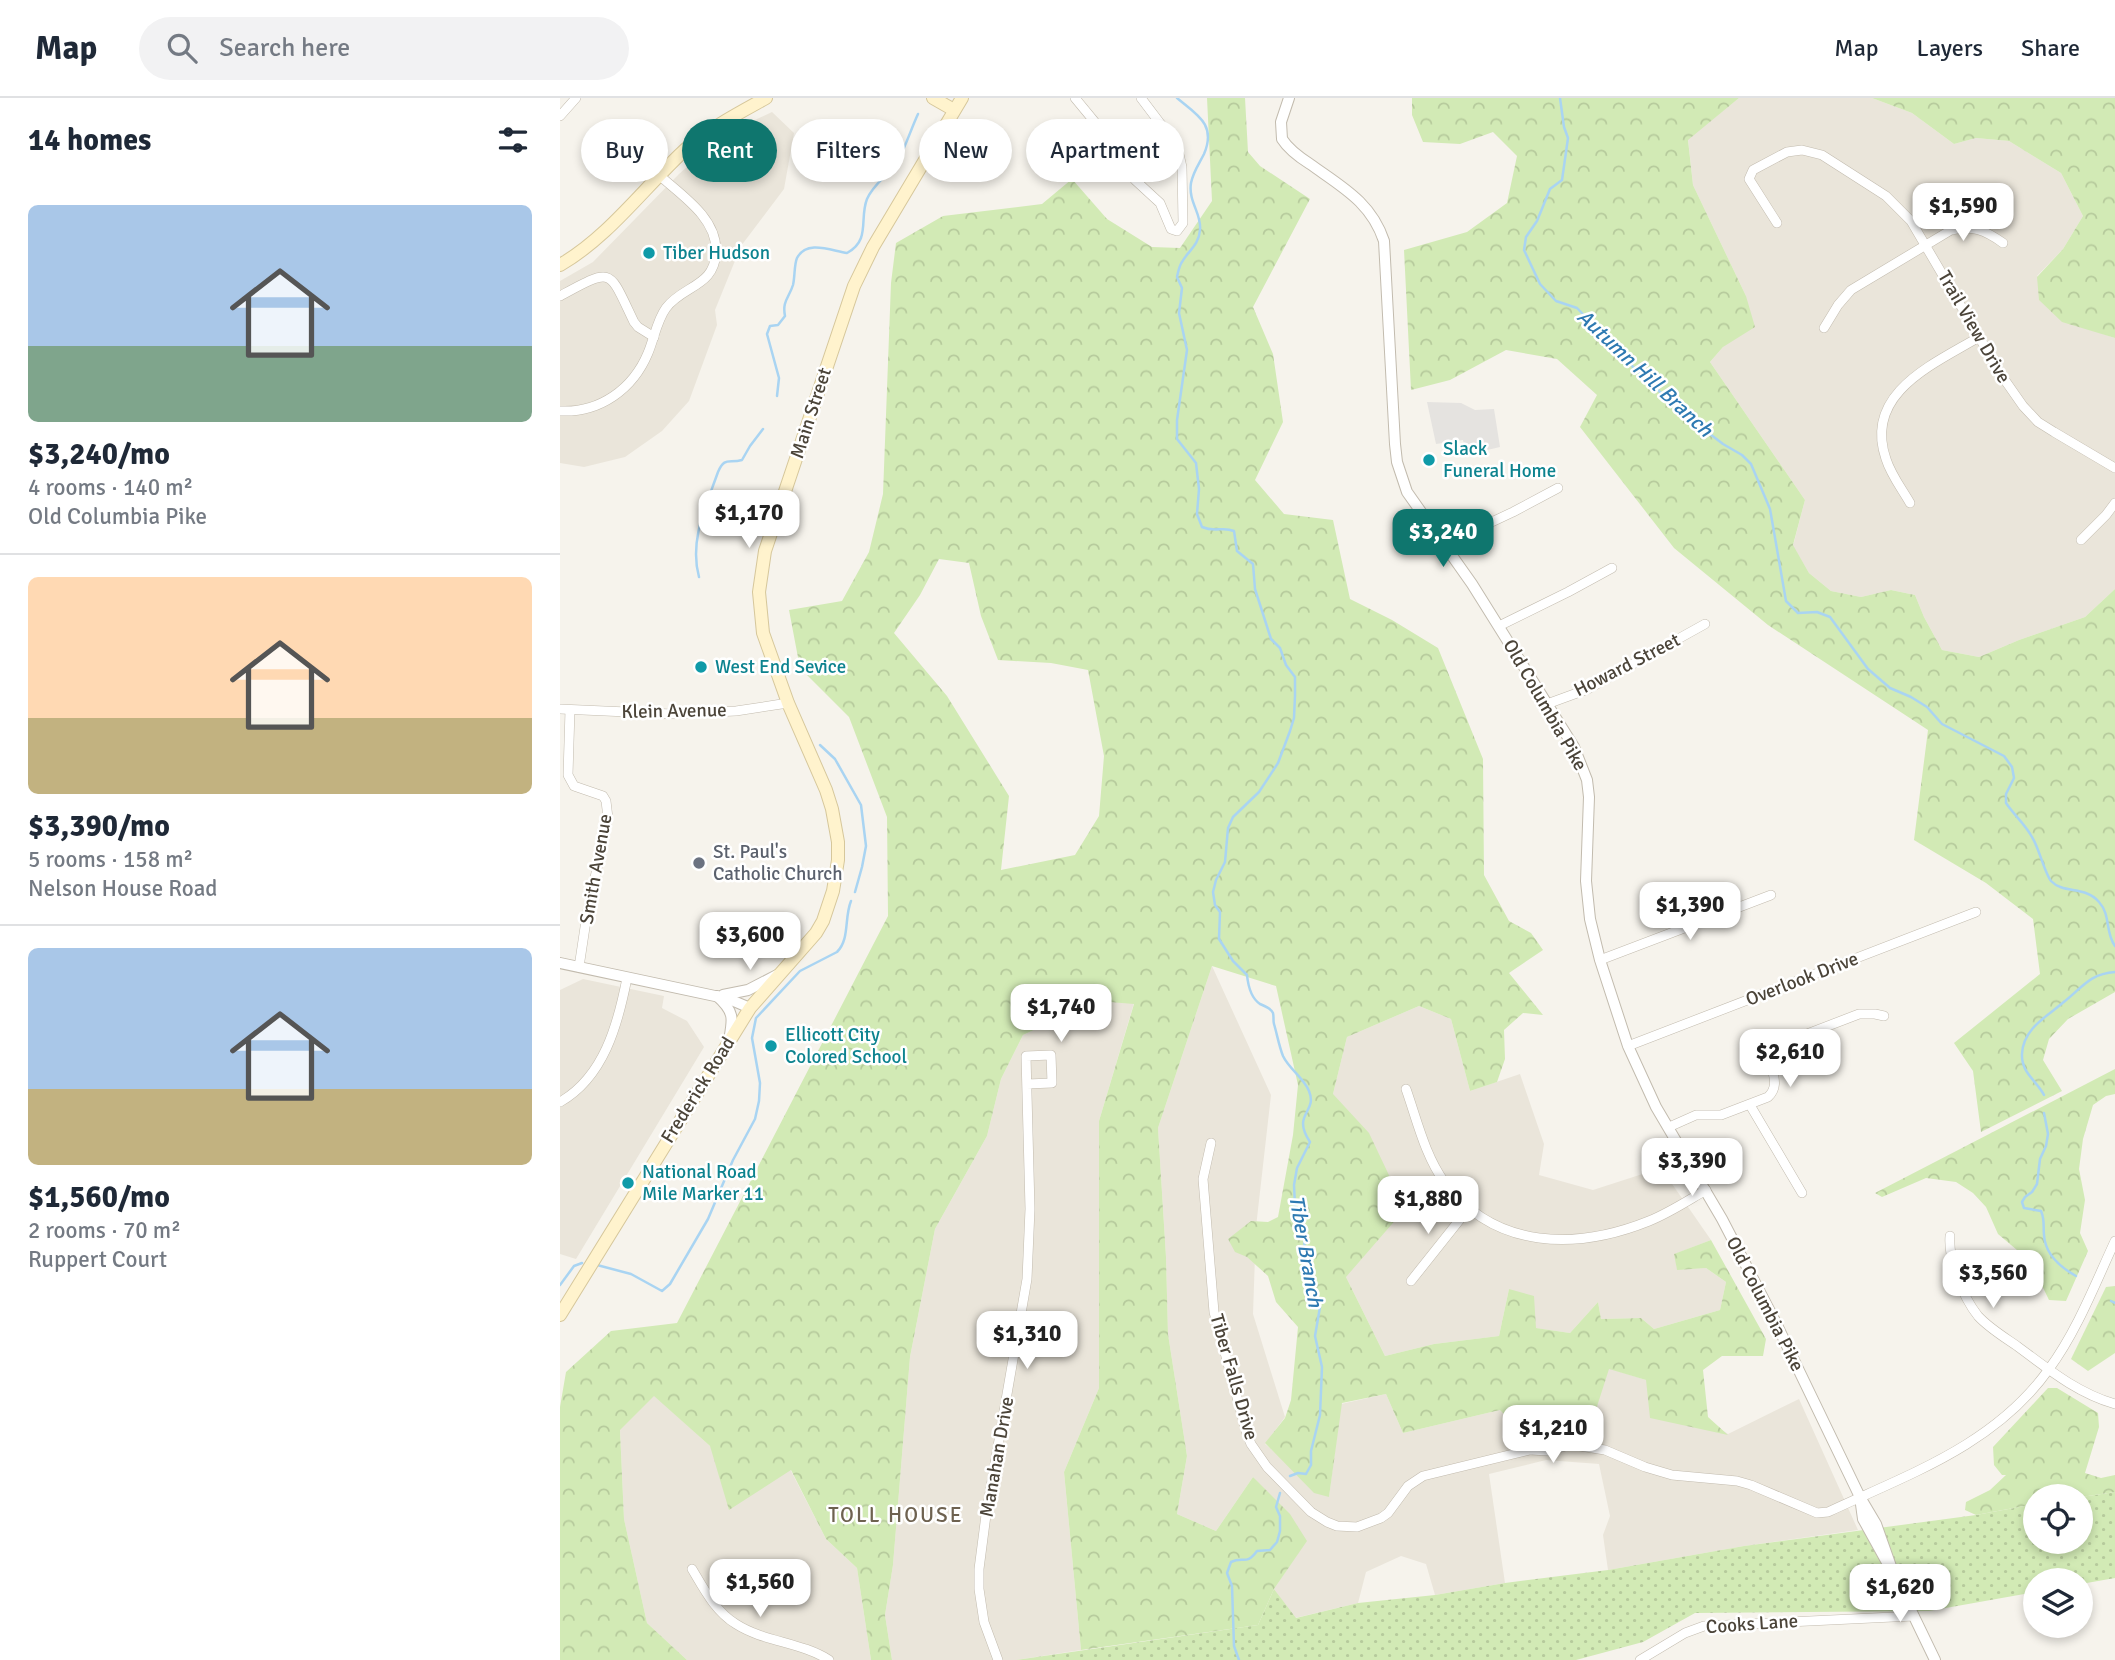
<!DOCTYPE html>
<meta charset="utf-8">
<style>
body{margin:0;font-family:Signika,sans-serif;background:#f2f2f3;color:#1f2937;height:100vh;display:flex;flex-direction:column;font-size:26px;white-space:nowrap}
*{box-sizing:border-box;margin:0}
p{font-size:23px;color:#747a83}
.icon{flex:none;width:38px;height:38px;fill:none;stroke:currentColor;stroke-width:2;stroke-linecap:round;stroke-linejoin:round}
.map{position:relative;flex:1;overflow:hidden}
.drawer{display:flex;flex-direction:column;background:#fff;width:560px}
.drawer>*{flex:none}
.banner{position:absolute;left:21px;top:21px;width:665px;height:63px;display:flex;gap:14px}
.buttons{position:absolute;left:1463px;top:1386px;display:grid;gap:14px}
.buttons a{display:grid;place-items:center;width:70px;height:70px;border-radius:50%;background:#fff;box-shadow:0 4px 10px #0003;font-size:35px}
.price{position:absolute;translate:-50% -60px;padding:0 16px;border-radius:14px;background:#fff;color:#222;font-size:23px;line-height:46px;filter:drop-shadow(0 2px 4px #0008)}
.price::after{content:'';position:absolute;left:50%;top:42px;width:21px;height:16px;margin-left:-10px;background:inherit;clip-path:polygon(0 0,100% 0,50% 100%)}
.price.current{background:#0f766e;color:#fff}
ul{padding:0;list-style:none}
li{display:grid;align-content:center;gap:14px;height:371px;padding:0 28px}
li+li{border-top:2px solid #e0e1e3}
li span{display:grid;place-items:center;height:217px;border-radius:10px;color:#555}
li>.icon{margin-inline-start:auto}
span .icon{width:126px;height:126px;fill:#fffc;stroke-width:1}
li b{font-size:30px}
h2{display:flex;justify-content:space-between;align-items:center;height:84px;padding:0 28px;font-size:30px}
.pill{padding:0 24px;border-radius:32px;background:#fff;box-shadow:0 4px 10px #0003;font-size:24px;line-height:63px}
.pill.current{background:#0f766e;color:#fff}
header{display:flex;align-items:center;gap:42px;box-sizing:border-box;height:98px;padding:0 35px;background:#fff;border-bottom:2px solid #e0e1e3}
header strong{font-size:33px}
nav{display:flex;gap:38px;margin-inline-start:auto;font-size:24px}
.search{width:490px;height:63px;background:#f2f2f3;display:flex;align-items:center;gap:18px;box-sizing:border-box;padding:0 24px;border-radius:38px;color:#747a83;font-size:26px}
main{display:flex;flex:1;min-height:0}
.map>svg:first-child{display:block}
</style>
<header>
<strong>Map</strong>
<div class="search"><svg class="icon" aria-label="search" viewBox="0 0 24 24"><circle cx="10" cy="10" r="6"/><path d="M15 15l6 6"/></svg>Search here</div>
<nav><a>Map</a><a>Layers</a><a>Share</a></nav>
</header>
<main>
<section class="drawer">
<h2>14 homes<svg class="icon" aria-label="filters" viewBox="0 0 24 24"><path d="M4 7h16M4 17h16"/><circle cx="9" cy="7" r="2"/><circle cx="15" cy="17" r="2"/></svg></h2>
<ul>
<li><span style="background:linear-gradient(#a9c7e8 65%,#7fa58c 0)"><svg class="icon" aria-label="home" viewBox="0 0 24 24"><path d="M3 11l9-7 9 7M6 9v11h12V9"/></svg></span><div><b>$3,240/mo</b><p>4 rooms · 140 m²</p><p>Old Columbia Pike</p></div></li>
<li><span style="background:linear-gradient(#ffd9b3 65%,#c2b280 0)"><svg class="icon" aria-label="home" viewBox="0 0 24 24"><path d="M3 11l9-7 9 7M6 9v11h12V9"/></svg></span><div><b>$3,390/mo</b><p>5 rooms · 158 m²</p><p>Nelson House Road</p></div></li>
<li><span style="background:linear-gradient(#a9c7e8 65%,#c2b280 0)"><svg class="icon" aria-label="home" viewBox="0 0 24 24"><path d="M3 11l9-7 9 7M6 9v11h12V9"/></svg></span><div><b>$1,560/mo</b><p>2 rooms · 70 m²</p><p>Ruppert Court</p></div></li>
</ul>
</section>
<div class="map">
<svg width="1555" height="1562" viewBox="0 0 1555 1562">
<defs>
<pattern id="grass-dots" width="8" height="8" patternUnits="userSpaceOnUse" patternTransform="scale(1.75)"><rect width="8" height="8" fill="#d2eab5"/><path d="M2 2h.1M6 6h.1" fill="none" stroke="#b6ca9c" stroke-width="1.8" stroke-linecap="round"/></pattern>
<pattern id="forest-crowns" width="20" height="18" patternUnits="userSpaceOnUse" patternTransform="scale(1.75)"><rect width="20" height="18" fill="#d2eab5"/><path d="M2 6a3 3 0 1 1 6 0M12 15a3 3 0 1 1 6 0" fill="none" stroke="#b6ca9c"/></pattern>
</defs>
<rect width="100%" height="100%" fill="#f6f3ec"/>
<g fill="#eae5da">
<polygon points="1179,0 1312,0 1352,15 1394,46 1416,40 1449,43 1501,75 1523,118 1503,151 1477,178 1543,236 1555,240 1555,491 1525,519 1459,542 1419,559 1382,552 1364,519 1355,497 1331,492 1301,499 1271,493 1249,475 1233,448 1245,402 1150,264 1163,249 1186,198 1133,87 1128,41"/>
<polygon points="212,14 234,35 224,91 181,148 155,212 157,227 129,303 102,333 65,359 24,369 0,365 0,183 33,164 119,76 163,37"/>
<polygon points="652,868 711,997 696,1129 693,1216 725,1319 705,1346 769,1399 781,1306 826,1296 843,1335 940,1312 1048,1270 1086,1282 1168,1336 1239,1301 1298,1432 1184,1448 1048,1472 1043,1437 1050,1418 1039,1366 986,1362 929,1376 945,1485 875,1497 866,1466 841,1458 806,1474 798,1505 735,1520 714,1491 746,1443 693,1379 656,1433 617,1416 627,1358 608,1236 606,1159 598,1030"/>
<polygon points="23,881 104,898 102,910 127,923 144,949 16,1161 0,1156 0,892"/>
<polygon points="537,903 574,905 539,1023 539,1290 504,1374 521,1552 456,1562 332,1562 325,1517 333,1467 350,1259 375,1131 427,1038 441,981 463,937"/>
<polygon points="859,908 891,921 910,993 960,976 984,1046 979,1077 1033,1092 1101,1070 1151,1142 1115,1156 1117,1171 1146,1170 1166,1184 1160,1212 1094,1231 1081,1220 1041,1221 1038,1204 1010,1235 975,1230 949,1191 939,1238 874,1246 825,1258 786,1179 773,996 787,939"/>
<polygon points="94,1297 150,1348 230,1371 266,1441 297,1470 311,1562 127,1562 87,1525 64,1421 60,1331"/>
</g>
<polygon fill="url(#grass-dots)" points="1555,1394 1555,1480 1521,1486 1521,1482 1475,1482 1475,1494 1369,1513 1135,1515 1083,1544 1016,1562 456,1562 698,1527 714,1491 736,1520 798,1505 875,1497 945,1485 1048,1472 1184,1448 1416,1417 1475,1406 1475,1444 1521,1444 1521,1399"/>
<g fill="url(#forest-crowns)" fill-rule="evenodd">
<path d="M647,0H685L688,54L700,68L750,101L693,209L713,256L723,324L695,382L724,416L773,422L790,501L832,522L878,550L923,661L924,777L949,823L971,835L983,852L949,875L983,917L963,915L944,932L945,961L937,984L910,993L891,921L859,908L787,939L773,996L809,1035L845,1111L786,1179L825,1258L874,1246L939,1238L949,1191L974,1198L976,1230L1010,1235L1038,1204L1041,1221L1081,1220L1094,1231L1160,1212L1166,1184L1146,1170L1117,1172L1114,1156L1151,1142L1206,1241L1203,1258H1162L1143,1272L1148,1319L1168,1337L1090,1320L1086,1282L1049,1271L1032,1324L965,1337L940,1312L843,1335L826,1296L782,1305L769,1399L754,1395L705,1345L725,1320L731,1302L738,1229L716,1204L708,1178L687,1159L675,1154L668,1141L691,1123L708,1124L718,1119L733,1037L738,987L716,888L652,868L598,1030L606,1159L608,1236L627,1358L617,1416L656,1433L693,1379L730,1416L747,1443L714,1491L698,1527L521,1552L504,1374L539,1290V1023L574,906L537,903L463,937L441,981L427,1038L375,1131L350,1259L333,1467L325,1517L332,1562H311L297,1470L266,1441L231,1372L169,1412L150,1348L94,1298L60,1332L64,1421L87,1525L127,1562H0V1309L6,1274L51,1233L117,1225L328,818L327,719L289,619L240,570L229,512L282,503L309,454L323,396L331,185L336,145L383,118L482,106L512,81L547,121L592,149L620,150L652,103ZM379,461L409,465L421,518L438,562L491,565L528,572L544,658L539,718L515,757L441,772L449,698L387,598L334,535L360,497Z"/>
<polygon points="852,0 1179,0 1128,42 1133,87 1186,198 1195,229 1163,249 1150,264 1245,402 1233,447 1249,475 1271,493 1301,499 1331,492 1355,497 1364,519 1382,552 1419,559 1459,542 1525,519 1555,491 1555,894 1508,921 1489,941 1483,962 1502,993 1421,1034 1413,973 1394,945 1480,876 1473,821 1426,785 1354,742 1368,632 1208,527 1114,450 1020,329 1037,297 997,261 946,252 890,282 851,292 844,152 907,134 947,105 957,58 933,34 900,46 863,44 852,17"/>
<polygon points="1312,0 1555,0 1555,240 1502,224 1479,202 1477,179 1503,151 1523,118 1501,75 1449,43 1416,40 1394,46 1352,15"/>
<polygon points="1555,971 1555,996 1546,998 1533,1007 1523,1041 1519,1071 1525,1102 1520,1135 1528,1153 1506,1203 1489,1202 1470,1163 1438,1136 1426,1109 1413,1095 1396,1084 1366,1080 1322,1099 1315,1095"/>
<polygon points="1555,1188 1555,1255 1528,1273 1511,1261 1546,1189"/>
<polygon points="1488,1290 1497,1290 1538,1315 1539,1329 1525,1375 1541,1380 1555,1377 1555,1394 1521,1399 1475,1398 1475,1406 1416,1417 1405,1412 1406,1404 1430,1392 1446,1377 1442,1377 1434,1367 1433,1349"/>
</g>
<polygon fill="#e5e3e0" points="867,304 901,305 915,312 934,311 940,349 906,357 903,342 876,346"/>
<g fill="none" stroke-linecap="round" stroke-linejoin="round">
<g stroke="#a9d4f2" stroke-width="2.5">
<path d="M617,0C636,16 657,26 644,56C639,66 633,74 631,85C628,104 642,116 640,132C639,147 628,153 622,164C619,168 618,175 617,179L622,190L619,215L627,252L617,322V341L636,365L639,391L637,416L642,429C656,435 662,428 674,433L677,453L693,466L695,491L711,541L720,550L726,567L735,579V598L734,620L730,633L718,665L699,694L673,719L668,730L665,764L656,782L653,794L655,807L660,814L659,841L673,863L687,877C688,887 691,900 700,906C705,908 711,910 713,915C714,919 713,923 714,926C717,936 719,948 723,958C729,971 744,980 749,993C758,1015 731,1015 750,1044L737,1070L734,1087L735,1108L741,1125L744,1139L746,1171L760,1209L755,1238L762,1269L760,1317L751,1353V1367L746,1376L738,1375L730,1378"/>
<path d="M1000,0L1004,29L1008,40L1002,82L990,91L977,123L966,139L964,152L980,186L996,203L1017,210L1044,238L1063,255L1073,269L1125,317L1163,346L1182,357L1191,366L1210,411L1226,503L1238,515L1257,514L1270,519L1308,571L1330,590L1351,599L1367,609L1382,626L1444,658L1452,669L1454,680L1446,696V705C1454,717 1465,726 1472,739C1479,750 1485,776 1491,783C1503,796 1526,788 1539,804C1551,817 1545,835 1555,848"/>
<path d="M217,298L219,280L207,236L210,228L218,227L225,218C222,203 229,200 233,187C235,179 234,167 237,160C247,141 272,153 287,155C311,142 299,121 307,101C314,85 330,76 338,62C346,48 351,31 358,16"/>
<path d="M139,479C129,443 146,408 158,374C165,358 169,366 182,362L190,348L203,331"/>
<polyline points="260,647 275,661 301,707 306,748 302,769 295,794"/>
<path d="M1484,997C1477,983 1461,975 1462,956C1463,930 1488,918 1505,903C1523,889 1529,876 1555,874"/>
<path d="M1484,1015L1488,1036L1486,1048L1480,1061L1477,1086L1472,1094L1465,1099L1462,1104L1464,1110L1481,1113C1485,1122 1483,1127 1484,1137C1485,1156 1500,1169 1516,1178"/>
<path d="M37,1167L71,1176L102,1193L110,1186L148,1121L173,1062L195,1021L199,1003L200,985L192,940L196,920L240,873L277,854C290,841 284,820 291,803"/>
<polyline points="0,1187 14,1168 22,1165"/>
<polyline points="1551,1203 1555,1205"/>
<path d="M679,1562L674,1548L672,1488L667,1475L671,1464C684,1458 686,1468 697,1453L710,1452L717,1444L720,1433V1418L716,1409L720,1395"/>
</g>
<g stroke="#c2bbae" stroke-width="10">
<g id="minor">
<polyline points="515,0 534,23 544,41 575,82 600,105 611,131 617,133 623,125 622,69 619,56 609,37 581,0"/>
<polyline points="0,18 16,0"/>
<polyline points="1217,125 1189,81 1193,72 1227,54 1242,52 1262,57 1326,98 1351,123 1442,278 1463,308 1478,324 1494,334 1555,370"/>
<path d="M0,198C54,169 48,170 74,224L78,229L94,239"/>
<path d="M1264,230L1278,207L1291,192L1391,132C1412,127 1425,132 1443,145"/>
<path d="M0,313C40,315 73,291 88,255C94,241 97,222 106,210C123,187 156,189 156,152C156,119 121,97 99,77"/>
<path d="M1350,405C1342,391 1331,377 1326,361C1303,295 1374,266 1419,239"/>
<polyline points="1521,442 1546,417 1555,405"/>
<polyline points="885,446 953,414 998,390"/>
<polyline points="939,528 1008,494 1052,470"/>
<polyline points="987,606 1028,591 1145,526"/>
<polyline points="0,611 112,616 176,613 228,605"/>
<polyline points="10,612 8,677 14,688 43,698 46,703 48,720 27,816 19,869"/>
<polyline points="1040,862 1211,797"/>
<polyline points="1068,948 1416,814"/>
<path d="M846,991C857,1022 865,1058 885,1085C936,1152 1017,1152 1089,1123C1109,1115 1127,1103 1146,1092"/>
<path d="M0,1004C44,979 58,926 67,880"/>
<polyline points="1190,1007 1242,1095"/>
<path d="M1109,1029L1136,1017H1161L1208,999C1226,982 1199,963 1218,947L1299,916H1315L1324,918"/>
<path d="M651,1045L643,1081L654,1214L687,1336L691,1346L707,1369L751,1414L767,1424L777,1428L797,1429L821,1420L828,1415L848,1388L863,1378L970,1352L981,1346L1001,1345L1045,1352L1085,1369L1112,1377L1177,1383L1191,1387L1257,1415L1268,1414C1349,1376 1435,1347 1489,1271C1517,1233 1535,1186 1555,1143"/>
<path d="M1390,1138C1388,1162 1403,1199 1418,1218C1429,1230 1444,1239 1457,1248C1488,1271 1517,1295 1555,1306"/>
<polyline points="851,1183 909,1110"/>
<polyline points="971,1352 988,1353 1009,1347"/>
<path d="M132,1471C144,1491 155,1513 176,1526C204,1544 241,1544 269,1562"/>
<polyline points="438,1562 424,1524 419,1491 419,1471 426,1417 467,1181 470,1111 466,958 491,957 492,985 467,986"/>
<polyline points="1080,1562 1125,1535 1144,1528 1354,1518"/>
</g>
</g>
<g stroke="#c2bbae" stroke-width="12">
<g id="tertiary">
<path d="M729,0L721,24L722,41C729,52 739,59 750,66C782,89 811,104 824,143L835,346L837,364L847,394L912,486L1014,649L1027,682L1029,699L1026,783L1030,821L1040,862L1068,948L1096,1009L1162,1121L1216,1225L1300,1399"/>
<polyline points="0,865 169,901 190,910"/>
<polyline points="163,897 188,892 217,877"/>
<path d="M157,898C175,914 173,921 169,942"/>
<polyline points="1334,1477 1303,1421 1300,1399 1316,1426 1334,1477 1375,1562"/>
</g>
</g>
<g stroke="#d6c79b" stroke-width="14">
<g id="secondary">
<polyline points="373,0 394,12"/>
<path d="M0,167C50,138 85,88 128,49C152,29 179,15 206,0"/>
<polyline points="0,1217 190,910 256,835 263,823 273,793 278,762 278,744 272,711 266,692 228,605 203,535 199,494 205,453 294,188 313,149 402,0"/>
</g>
</g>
<use href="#minor" stroke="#fff" stroke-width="9"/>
<use href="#tertiary" stroke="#fff" stroke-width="10"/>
<use href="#secondary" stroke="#fff3cd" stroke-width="12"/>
</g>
<g fill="#0f9aa8" stroke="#fff" stroke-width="2.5">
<circle cx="89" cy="155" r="7"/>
<circle cx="869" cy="362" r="7"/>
<circle cx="141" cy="569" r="7"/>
<circle cx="211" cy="948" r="7"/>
<circle cx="68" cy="1085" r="7"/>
</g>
<circle fill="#6b7280" stroke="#fff" stroke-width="2.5" cx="139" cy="765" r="7"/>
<g text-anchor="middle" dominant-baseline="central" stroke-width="5" stroke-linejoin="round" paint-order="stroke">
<g font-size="19" fill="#0d838f" stroke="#fff" text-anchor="start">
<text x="103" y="155">Tiber Hudson</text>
<text x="883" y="351">Slack<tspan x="883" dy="22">Funeral Home</tspan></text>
<text x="155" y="569">West End Sevice</text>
<text x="225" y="937">Ellicott City<tspan x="225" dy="22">Colored School</tspan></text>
<text x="82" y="1074">National Road<tspan x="82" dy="22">Mile Marker 11</tspan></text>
</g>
<g font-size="19" fill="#4b4439" stroke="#fff">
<text transform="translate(1414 229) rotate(60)">Trail View Drive</text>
<text transform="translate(251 315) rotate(-72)">Main Street</text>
<text transform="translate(1067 567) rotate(-27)">Howard Street</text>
<text transform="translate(985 607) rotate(60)">Old Columbia Pike</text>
<text transform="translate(114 613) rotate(-1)">Klein Avenue</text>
<text transform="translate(36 771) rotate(-80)">Smith Avenue</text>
<text transform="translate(1242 881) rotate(-21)">Overlook Drive</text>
<text transform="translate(138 992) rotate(-58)">Frederick Road</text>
<text transform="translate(1205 1206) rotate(63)">Old Columbia Pike</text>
<text transform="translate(674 1279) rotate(74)">Tiber Falls Drive</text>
<text transform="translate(437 1359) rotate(-80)">Manahan Drive</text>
<text transform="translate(1192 1526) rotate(-4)">Cooks Lane</text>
</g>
<g font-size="19" fill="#5b616d" stroke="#fff" text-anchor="start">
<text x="153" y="754">St. Paul's<tspan x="153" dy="22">Catholic Church</tspan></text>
</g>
<g font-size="21" font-style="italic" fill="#2e7ab2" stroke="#fff">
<text transform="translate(1085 275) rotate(43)">Autumn Hill Branch</text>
<text transform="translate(746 1153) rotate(80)">Tiber Branch</text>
</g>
<g font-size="21" letter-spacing="2" fill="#6e6250" stroke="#fff">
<text x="336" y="1417">TOLL HOUSE</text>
</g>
</g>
</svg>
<div class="buttons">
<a><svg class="icon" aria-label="locate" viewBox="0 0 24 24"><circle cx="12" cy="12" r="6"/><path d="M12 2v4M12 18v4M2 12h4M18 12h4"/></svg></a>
<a><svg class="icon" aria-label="layers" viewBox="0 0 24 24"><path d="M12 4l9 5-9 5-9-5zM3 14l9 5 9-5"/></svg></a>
</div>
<b class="price" style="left:1403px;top:145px">$1,590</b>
<b class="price" style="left:189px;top:452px">$1,170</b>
<b class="price current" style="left:883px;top:471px">$3,240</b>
<b class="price" style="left:1130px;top:844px">$1,390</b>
<b class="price" style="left:190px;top:874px">$3,600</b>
<b class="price" style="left:501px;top:946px">$1,740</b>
<b class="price" style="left:1230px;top:991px">$2,610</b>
<b class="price" style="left:1132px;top:1100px">$3,390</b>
<b class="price" style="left:868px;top:1138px">$1,880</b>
<b class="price" style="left:1433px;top:1212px">$3,560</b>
<b class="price" style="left:467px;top:1273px">$1,310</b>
<b class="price" style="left:993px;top:1367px">$1,210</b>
<b class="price" style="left:200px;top:1521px">$1,560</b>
<b class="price" style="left:1340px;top:1526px">$1,620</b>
<div class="banner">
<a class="pill">Buy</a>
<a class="pill current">Rent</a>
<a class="pill">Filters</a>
<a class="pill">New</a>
<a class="pill">Apartment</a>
</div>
</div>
</main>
